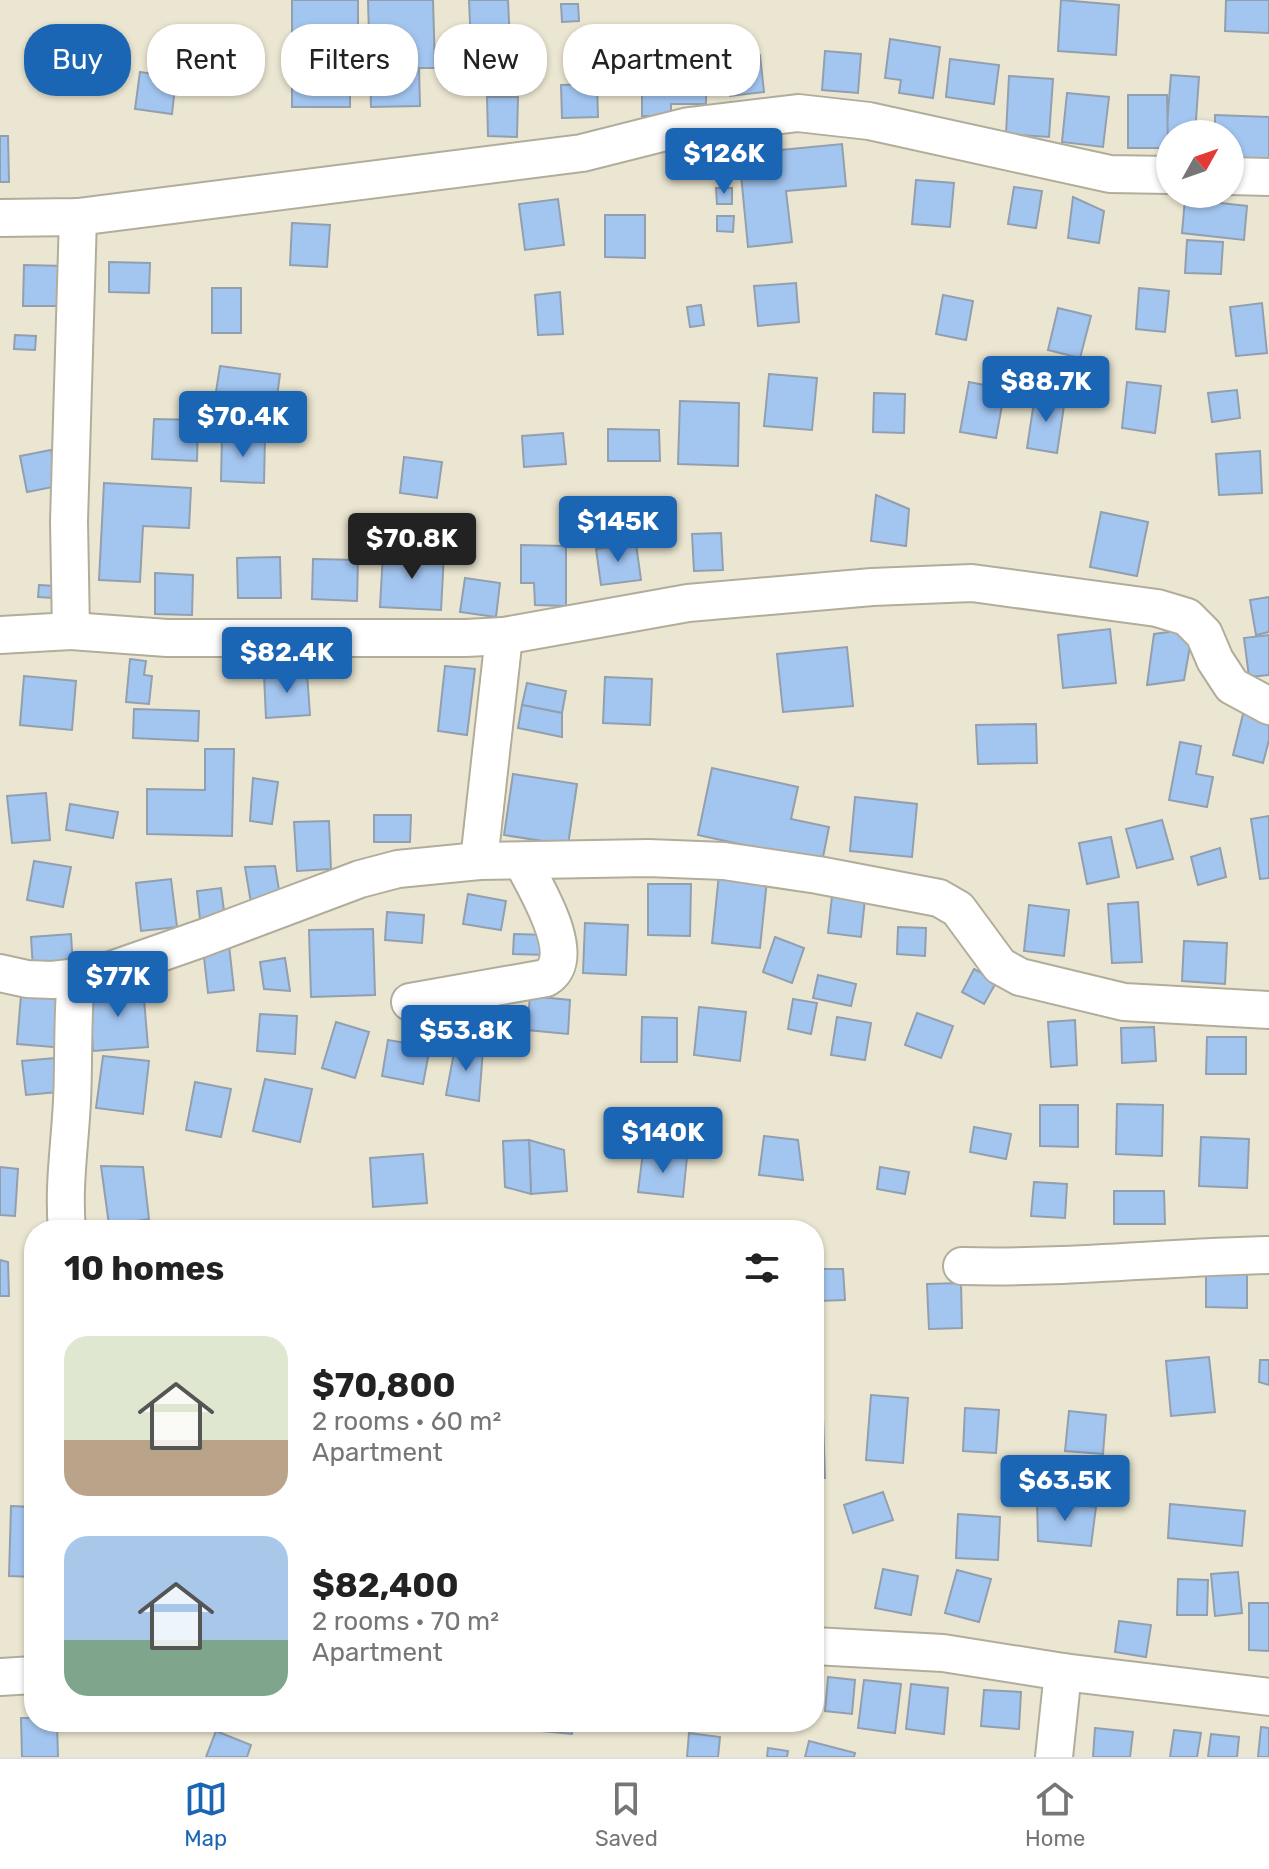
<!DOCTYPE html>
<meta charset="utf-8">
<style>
body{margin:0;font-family:Rubik,sans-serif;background:#f2f2f2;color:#222;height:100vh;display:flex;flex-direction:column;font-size:30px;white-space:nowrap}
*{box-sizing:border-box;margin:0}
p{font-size:26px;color:#767676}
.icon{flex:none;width:44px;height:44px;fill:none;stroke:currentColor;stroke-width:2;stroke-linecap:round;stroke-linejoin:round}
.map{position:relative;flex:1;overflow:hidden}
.panel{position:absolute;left:24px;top:1220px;width:800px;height:512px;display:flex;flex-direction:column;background:#fff;border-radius:32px;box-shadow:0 2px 6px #0004}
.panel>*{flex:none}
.top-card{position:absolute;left:24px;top:24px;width:800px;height:72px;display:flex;gap:16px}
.needle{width:52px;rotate:50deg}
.controls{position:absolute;left:1156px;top:120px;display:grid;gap:16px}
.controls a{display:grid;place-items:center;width:88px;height:88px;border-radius:50%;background:#fff;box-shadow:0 2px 6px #0004;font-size:40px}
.price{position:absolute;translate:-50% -68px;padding:0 18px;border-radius:8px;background:#1b65b5;color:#fff;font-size:26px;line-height:52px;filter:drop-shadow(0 2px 4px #0008)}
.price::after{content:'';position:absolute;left:50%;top:48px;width:24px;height:18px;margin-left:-12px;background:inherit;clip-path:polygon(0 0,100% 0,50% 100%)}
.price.current{background:#222;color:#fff}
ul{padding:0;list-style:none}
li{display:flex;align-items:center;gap:24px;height:200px;padding:0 40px}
li span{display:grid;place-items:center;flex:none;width:224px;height:160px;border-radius:24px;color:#555}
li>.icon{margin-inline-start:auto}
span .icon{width:96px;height:96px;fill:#fffc;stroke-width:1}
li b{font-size:34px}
h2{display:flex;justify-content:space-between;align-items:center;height:96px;padding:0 40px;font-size:34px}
.pill{padding:0 28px;border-radius:32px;background:#fff;box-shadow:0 2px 6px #0004;font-size:28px;line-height:72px}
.pill.current{background:#1b65b5;color:#fff}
.dock{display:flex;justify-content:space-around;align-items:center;height:112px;border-top:2px solid #e0e0e0;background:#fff;font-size:22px;color:#767676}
.dock a{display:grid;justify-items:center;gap:4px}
.dock .current{color:#1b65b5}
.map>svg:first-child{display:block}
</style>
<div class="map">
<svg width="1269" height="1757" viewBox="0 0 1269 1757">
<rect width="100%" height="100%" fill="#ebe6d1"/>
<g fill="#a3c6f1" stroke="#929faf" stroke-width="2">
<polygon points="292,0 358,0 358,54 350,56 350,107 292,107"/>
<polygon points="368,0 433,0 435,68 419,68 420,106 371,107"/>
<polygon points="469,0 508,0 510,44 471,45"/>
<polygon points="1061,0 1119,5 1116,55 1058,51"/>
<polygon points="1226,0 1269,0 1269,33 1225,31"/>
<polygon points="561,4 578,4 579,21 562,22"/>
<polygon points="890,39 940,47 933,98 899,93 901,80 885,78"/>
<polygon points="642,40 707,41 706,104 671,104 671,116 642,116"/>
<polygon points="825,51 861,54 858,93 822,90"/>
<polygon points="760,55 764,92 730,96 726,58"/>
<polygon points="950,59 999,65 994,104 946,97"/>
<polygon points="140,72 176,77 172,114 135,109"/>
<polygon points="1171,75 1199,77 1195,134 1166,136"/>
<polygon points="1009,76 1053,79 1049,137 1006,134"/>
<polygon points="597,84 598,117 562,118 561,85"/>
<polygon points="1067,93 1109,97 1103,147 1062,142"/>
<polygon points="1128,95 1167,95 1168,148 1128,148"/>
<polygon points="487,97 518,97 517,137 488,136"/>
<polygon points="1215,115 1269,117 1269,160 1230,159 1230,134 1215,134"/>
<polygon points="0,136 8,136 9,182 0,182"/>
<polygon points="842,144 846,186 786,191 792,242 748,247 739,154"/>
<polygon points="916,180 954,183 950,227 912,224"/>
<polygon points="1014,187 1042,191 1036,228 1008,224"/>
<polygon points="716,188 732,188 732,204 717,204"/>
<polygon points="1073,197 1104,211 1099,243 1068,238"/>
<polygon points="558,199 564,245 525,250 519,204"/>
<polygon points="1185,199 1247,206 1244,240 1182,233"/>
<polygon points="605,215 645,215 645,258 605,257"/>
<polygon points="717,216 734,216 733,232 717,231"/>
<polygon points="292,223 330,225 327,267 290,265"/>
<polygon points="1187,240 1223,242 1221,274 1185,273"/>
<polygon points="109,262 150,263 149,293 109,292"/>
<polygon points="24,265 65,266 64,306 23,306"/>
<polygon points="796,283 799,322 758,326 754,286"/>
<rect x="212" y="288" width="29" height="45"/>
<polygon points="1139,288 1169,291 1165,332 1136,329"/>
<polygon points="560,292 563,334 538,335 535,295"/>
<polygon points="943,295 973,301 966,340 936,334"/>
<polygon points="1262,303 1267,353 1236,356 1230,307"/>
<polygon points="701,305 704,325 690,327 687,307"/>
<polygon points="1058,308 1091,316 1080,358 1048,350"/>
<polygon points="15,335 36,336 35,350 14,349"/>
<polygon points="220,366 280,374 274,420 213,411"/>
<polygon points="769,374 817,378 812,430 764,426"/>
<polygon points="969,382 1005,389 996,438 960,432"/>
<polygon points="1127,382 1161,386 1155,433 1122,428"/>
<polygon points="1237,390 1240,418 1212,422 1208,393"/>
<polygon points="874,393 905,394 904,433 873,432"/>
<polygon points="1035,395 1065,399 1057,453 1027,448"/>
<polygon points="680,401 739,403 738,466 678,464"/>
<polygon points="154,419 198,420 197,461 152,459"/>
<polygon points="608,429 659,430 660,461 608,461"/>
<polygon points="563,433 566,464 524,467 522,436"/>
<polygon points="222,436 265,437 264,483 221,481"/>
<polygon points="51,450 58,486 27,492 20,456"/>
<polygon points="1260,451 1262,493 1219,495 1216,454"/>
<polygon points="404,457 442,462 437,498 400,493"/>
<polygon points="104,483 191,488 189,528 143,526 140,582 99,580"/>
<polygon points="876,495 909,509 906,546 871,541"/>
<polygon points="1101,512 1148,522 1137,576 1090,567"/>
<polygon points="721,533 723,570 694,571 692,534"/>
<polygon points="636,544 641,580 601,585 596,549"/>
<polygon points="521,545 566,546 566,606 535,605 534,583 521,583"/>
<polygon points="383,552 444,555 441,610 380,607"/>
<polygon points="280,557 281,598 238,598 237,558"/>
<polygon points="313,559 358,560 357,601 312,599"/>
<polygon points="155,573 193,575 192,615 155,614"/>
<polygon points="465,578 500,583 496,617 460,612"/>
<polygon points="39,585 55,586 53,598 38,597"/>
<polygon points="1269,597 1269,632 1256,635 1250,600"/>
<polygon points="1110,629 1116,683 1063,688 1058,635"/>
<polygon points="1193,629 1184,680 1147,685 1154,634"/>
<polygon points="1269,635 1269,675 1249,677 1244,638"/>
<polygon points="847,647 853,706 783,712 777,654"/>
<polygon points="130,659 146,661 144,675 152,676 149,704 126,702"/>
<polygon points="445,666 475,669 467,735 438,731"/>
<polygon points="307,673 310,715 266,718 264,675"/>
<polygon points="24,676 76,681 72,730 20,725"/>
<polygon points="605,677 652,679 650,725 603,723"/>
<polygon points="527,683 566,691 562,713 522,705"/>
<polygon points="522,705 562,713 562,737 518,728"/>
<polygon points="134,709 199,711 198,741 133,738"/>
<polygon points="1244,710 1269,716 1269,740 1263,763 1233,755"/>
<polygon points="1036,724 1037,763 978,764 976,725"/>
<polygon points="1180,742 1201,746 1196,774 1213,777 1207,807 1169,800"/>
<polygon points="205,749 234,749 232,836 147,834 147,789 205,790"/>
<polygon points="712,768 798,787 791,819 829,827 822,862 698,835"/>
<polygon points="513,774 577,784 568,845 504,835"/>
<polygon points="253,778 278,782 272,824 250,821"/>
<polygon points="46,793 50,840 12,843 7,796"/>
<polygon points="855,797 917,804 912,857 850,851"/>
<polygon points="70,804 118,812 113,838 66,830"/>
<polygon points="374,815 411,815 410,842 374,842"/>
<polygon points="1269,816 1269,878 1260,879 1251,819"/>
<polygon points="1162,820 1173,859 1137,868 1126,829"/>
<polygon points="329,821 331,869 297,871 294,822"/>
<polygon points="1111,837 1119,877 1087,884 1079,843"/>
<polygon points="1220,848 1226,877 1198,885 1191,857"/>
<polygon points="34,861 71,867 63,907 27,900"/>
<polygon points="275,866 281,902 251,903 245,867"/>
<polygon points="719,874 767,880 760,948 712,943"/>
<polygon points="171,879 177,927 141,931 136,883"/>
<polygon points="648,884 691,884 690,936 648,935"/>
<polygon points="221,888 226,926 201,929 197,891"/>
<polygon points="468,894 506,901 501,930 463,924"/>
<polygon points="832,896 865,899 861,937 828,933"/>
<polygon points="1138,902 1142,962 1112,963 1108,904"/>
<polygon points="1029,905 1069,910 1064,956 1024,951"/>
<polygon points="387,912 424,915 422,943 385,940"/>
<polygon points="585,923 628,925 626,975 583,973"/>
<polygon points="898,927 926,928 925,956 897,954"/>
<polygon points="373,929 375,995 311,997 309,930"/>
<polygon points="71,934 73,967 33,969 31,937"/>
<polygon points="514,934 549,935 548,955 513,954"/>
<polygon points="775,937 804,948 792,983 763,972"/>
<polygon points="1184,941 1227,943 1225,984 1182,981"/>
<polygon points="229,945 234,990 208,993 203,948"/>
<polygon points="285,958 290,991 264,989 260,962"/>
<polygon points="974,969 997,981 984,1004 962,992"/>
<polygon points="818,975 856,984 851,1006 813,998"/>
<polygon points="143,987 148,1047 93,1051 89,991"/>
<polygon points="21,995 68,999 65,1048 17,1044"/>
<polygon points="530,996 570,1000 568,1034 527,1030"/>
<polygon points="793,999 817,1003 811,1034 788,1029"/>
<polygon points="699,1007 746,1012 740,1061 694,1055"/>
<polygon points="917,1013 953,1026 941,1058 905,1045"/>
<polygon points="260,1014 297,1016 295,1054 257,1051"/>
<polygon points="642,1017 677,1018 677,1062 641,1062"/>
<polygon points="837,1017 871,1023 865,1060 831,1055"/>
<polygon points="1075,1020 1077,1065 1051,1067 1048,1022"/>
<polygon points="336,1022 369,1032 355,1078 322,1068"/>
<polygon points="1154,1027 1156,1061 1122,1063 1121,1028"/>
<polygon points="1207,1037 1246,1037 1246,1074 1206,1074"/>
<polygon points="388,1040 430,1047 423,1084 382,1076"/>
<polygon points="456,1042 483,1050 479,1101 446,1095"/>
<polygon points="103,1056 149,1061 143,1114 96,1108"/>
<polygon points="66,1057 69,1091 26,1095 22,1061"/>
<polygon points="265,1079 312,1089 300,1142 253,1131"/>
<polygon points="195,1082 231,1089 221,1137 186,1130"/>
<polygon points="1117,1104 1163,1105 1162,1156 1116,1154"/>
<polygon points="1040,1105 1078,1105 1078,1147 1040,1146"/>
<polygon points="974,1127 1011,1134 1006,1159 970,1152"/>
<polygon points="764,1136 798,1140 803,1180 759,1175"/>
<polygon points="1201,1137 1249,1139 1247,1188 1199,1186"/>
<polygon points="529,1140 564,1150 567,1191 531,1194"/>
<polygon points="529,1140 531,1194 505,1187 503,1141"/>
<polygon points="643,1152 687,1157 683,1197 638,1192"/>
<polygon points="423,1154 427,1203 373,1207 370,1158"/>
<polygon points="101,1166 143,1167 149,1219 109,1225"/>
<polygon points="0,1167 18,1169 15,1216 0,1215"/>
<polygon points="880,1167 909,1172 905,1194 877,1189"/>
<polygon points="1034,1182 1067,1184 1065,1218 1031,1216"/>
<polygon points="1114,1191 1164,1191 1165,1224 1114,1224"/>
<polygon points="0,1260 8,1262 9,1296 0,1296"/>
<polygon points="1206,1264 1247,1265 1247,1308 1206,1307"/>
<polygon points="816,1269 843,1269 845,1300 818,1301"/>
<polygon points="961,1283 962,1328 929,1329 927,1284"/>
<polygon points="1209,1357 1215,1412 1171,1416 1166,1361"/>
<polygon points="1260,1360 1269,1360 1269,1385 1259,1382"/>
<polygon points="871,1395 908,1398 903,1463 866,1460"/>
<polygon points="965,1408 999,1410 996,1453 963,1451"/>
<polygon points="1069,1411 1106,1415 1103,1454 1065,1451"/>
<polygon points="814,1418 823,1418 825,1478 814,1478"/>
<polygon points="883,1492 893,1520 853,1533 844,1505"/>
<polygon points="1037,1500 1096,1507 1091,1546 1038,1541"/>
<polygon points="1170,1504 1245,1511 1242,1546 1168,1538"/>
<polygon points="11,1506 34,1507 34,1577 9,1576"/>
<polygon points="958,1514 1000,1517 998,1560 956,1558"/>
<polygon points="883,1569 918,1576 911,1615 875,1608"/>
<polygon points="957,1570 991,1579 979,1622 945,1613"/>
<polygon points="1238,1572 1242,1613 1215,1616 1211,1574"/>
<polygon points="1178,1579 1208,1580 1207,1615 1177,1615"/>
<polygon points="1249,1603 1269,1603 1269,1651 1249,1650"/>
<polygon points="1119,1621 1151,1625 1146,1657 1115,1652"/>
<polygon points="828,1677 855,1680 852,1714 825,1711"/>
<polygon points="864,1680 901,1684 895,1733 858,1728"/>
<polygon points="911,1684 948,1688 944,1734 906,1729"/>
<polygon points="984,1690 1021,1692 1019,1729 981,1726"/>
<polygon points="21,1718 34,1718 34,1722 57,1722 58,1757 22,1757"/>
<polygon points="543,1722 573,1722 572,1734 542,1731"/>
<polygon points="1261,1727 1269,1728 1269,1757 1258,1757"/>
<polygon points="1095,1728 1133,1732 1130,1757 1093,1757"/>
<polygon points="1174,1730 1201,1733 1197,1757 1170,1757"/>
<polygon points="216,1731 251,1745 247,1757 206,1757"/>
<polygon points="689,1733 720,1737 718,1757 687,1757"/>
<polygon points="1211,1734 1239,1737 1237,1757 1208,1757"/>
<polygon points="809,1741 855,1753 854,1757 805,1757"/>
<polygon points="768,1748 788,1751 787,1757 767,1757"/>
</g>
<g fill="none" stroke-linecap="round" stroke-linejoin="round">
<g stroke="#b2ad9a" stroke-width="40">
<g id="minor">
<polyline points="1230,176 1269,177"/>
<polyline points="0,218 78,217 582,153 689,126 798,113 869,121 1110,174 1170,175"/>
<polyline points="71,631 167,638 466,638 504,636 688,603 872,587 972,583 1157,608 1187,617 1204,634 1215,660 1232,686 1269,706"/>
<polyline points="0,635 71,631 69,521 78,217"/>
<polyline points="479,861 504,636"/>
<polyline points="0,973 27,979 52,980 97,975 203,938 360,879 398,869 479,861 648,858 724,861 818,875 939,898 958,909 1000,966 1020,977 1124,1002 1269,1010"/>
<path d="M410,1002L546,978C580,957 535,887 522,861"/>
<path d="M67,1230C63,1186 70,1144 72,1101C74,1059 72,1019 76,977"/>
<path d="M962,1266C1064,1269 1166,1257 1269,1255"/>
<polyline points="814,1646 943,1653 1063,1672 1269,1697"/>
<polyline points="0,1677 34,1675"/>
<polyline points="1054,1757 1063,1672"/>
</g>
</g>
<use href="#minor" stroke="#fff" stroke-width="36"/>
</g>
</svg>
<div class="controls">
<a><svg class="needle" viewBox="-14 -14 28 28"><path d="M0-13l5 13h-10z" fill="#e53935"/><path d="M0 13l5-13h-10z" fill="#767676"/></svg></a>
</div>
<b class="price" style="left:724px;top:196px">$126K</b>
<b class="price" style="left:1046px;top:424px">$88.7K</b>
<b class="price" style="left:243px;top:459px">$70.4K</b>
<b class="price" style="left:618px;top:564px">$145K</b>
<b class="price current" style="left:412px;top:581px">$70.8K</b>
<b class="price" style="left:287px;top:695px">$82.4K</b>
<b class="price" style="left:118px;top:1019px">$77K</b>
<b class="price" style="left:466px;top:1073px">$53.8K</b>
<b class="price" style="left:663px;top:1175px">$140K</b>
<b class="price" style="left:1065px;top:1523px">$63.5K</b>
<div class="top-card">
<a class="pill current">Buy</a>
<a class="pill">Rent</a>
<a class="pill">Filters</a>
<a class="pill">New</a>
<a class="pill">Apartment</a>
</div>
<section class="panel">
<h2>10 homes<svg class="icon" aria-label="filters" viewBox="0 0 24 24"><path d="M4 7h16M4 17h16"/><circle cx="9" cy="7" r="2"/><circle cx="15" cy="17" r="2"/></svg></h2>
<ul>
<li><span style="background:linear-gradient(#dfe7d0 65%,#b9a48a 0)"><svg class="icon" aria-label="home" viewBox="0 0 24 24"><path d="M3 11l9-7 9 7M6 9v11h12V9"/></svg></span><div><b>$70,800</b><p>2 rooms · 60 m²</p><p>Apartment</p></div></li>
<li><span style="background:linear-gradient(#a9c7e8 65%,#7fa58c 0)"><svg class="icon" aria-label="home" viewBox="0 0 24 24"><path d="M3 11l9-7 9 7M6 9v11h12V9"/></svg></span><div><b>$82,400</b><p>2 rooms · 70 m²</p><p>Apartment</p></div></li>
</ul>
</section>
</div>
<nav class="dock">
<a class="current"><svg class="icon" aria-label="map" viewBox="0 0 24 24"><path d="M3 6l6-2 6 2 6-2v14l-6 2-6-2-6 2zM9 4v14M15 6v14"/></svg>Map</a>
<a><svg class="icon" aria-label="saved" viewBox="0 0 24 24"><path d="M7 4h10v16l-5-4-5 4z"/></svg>Saved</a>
<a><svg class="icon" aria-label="home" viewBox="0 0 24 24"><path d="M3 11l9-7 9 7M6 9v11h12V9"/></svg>Home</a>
</nav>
